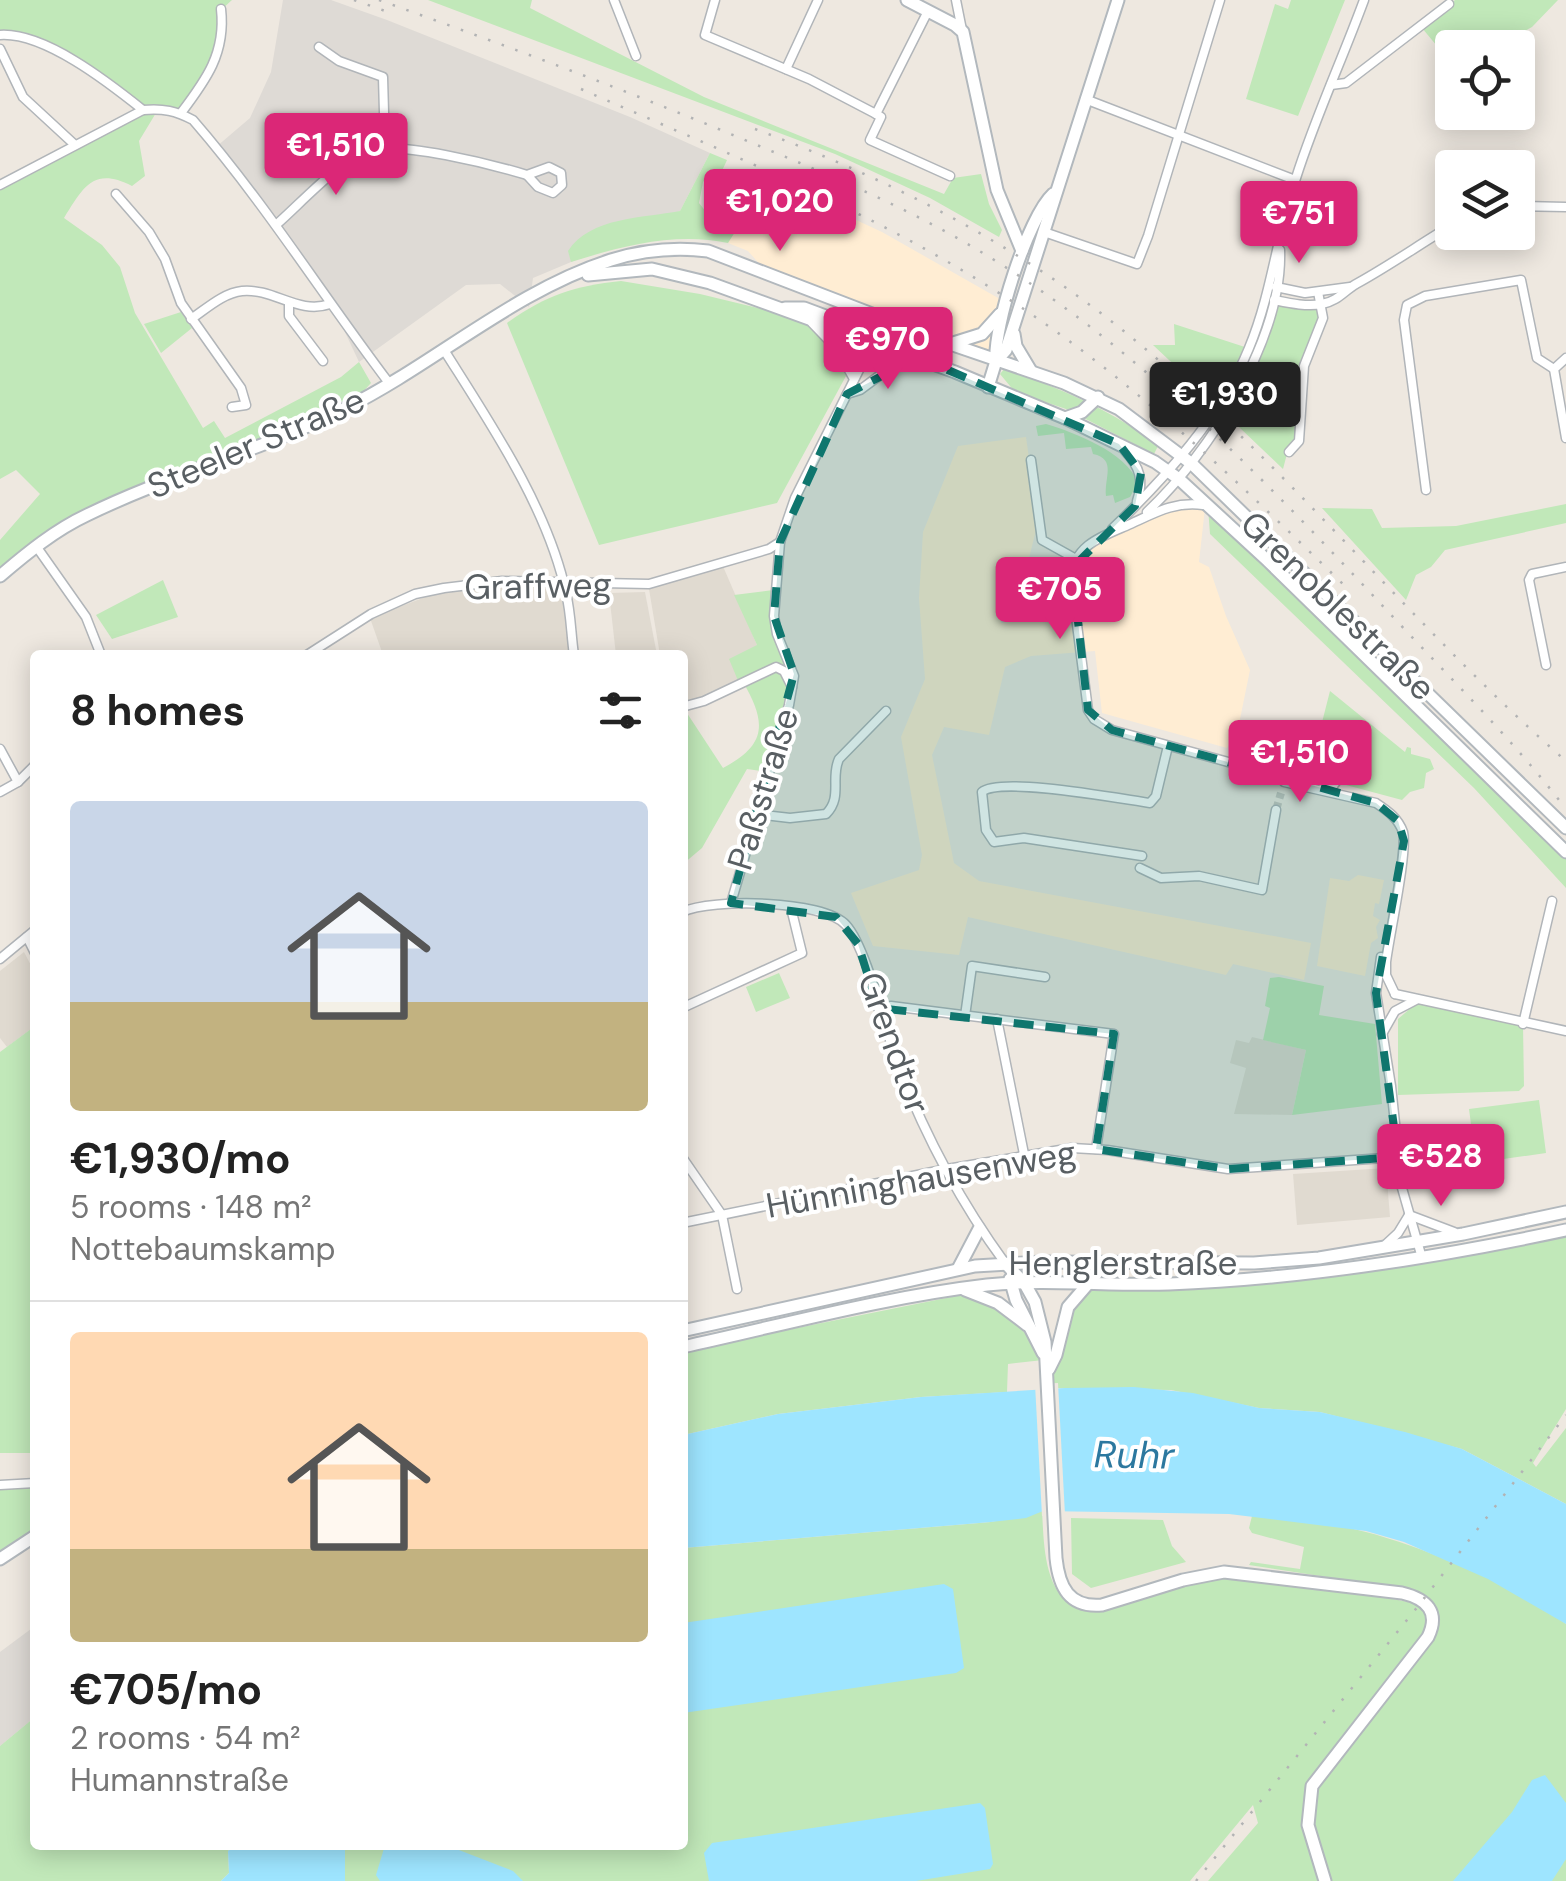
<!DOCTYPE html>
<meta charset="utf-8">
<style>
body{margin:0;font-family:"DM Sans",sans-serif;background:#f6f6f6;color:#222;height:100vh;display:flex;flex-direction:column;font-size:38px;white-space:nowrap}
*{box-sizing:border-box;margin:0}
p{font-size:32px;color:#767676}
.icon{flex:none;width:55px;height:55px;fill:none;stroke:currentColor;stroke-width:2;stroke-linecap:round;stroke-linejoin:round}
.map{position:relative;flex:1;overflow:hidden}
.side{position:absolute;left:30px;top:650px;width:658px;height:1200px;display:flex;flex-direction:column;background:#fff;border-radius:10px;box-shadow:0 5px 25px #0003}
.side>*{flex:none}
.tools{position:absolute;left:1435px;top:30px;display:grid;gap:20px}
.tools a{display:grid;place-items:center;width:100px;height:100px;border-radius:10px;background:#fff;box-shadow:0 5px 25px #0003;font-size:50px}
.price{position:absolute;translate:-50% -85px;padding:0 22px;border-radius:10px;background:#db2777;color:#fff;font-size:32px;line-height:65px;filter:drop-shadow(0 2px 5px #0008)}
.price::after{content:'';position:absolute;left:50%;top:60px;width:30px;height:22px;margin-left:-15px;background:inherit;clip-path:polygon(0 0,100% 0,50% 100%)}
.price.selected{background:#222;color:#fff}
ul{padding:0;list-style:none}
li{display:grid;align-content:center;gap:20px;height:530px;padding:0 40px}
li+li{border-top:2px solid #e0e0e0}
li span{display:grid;place-items:center;height:310px;border-radius:10px;color:#555}
li>.icon{margin-inline-start:auto}
span .icon{width:180px;height:180px;fill:#fffc;stroke-width:1}
li b{font-size:42px}
h2{display:flex;justify-content:space-between;align-items:center;height:120px;padding:0 40px;font-size:42px}
.map>svg:first-child{display:block}
</style>
<div class="map">
<svg width="1566" height="1881" viewBox="0 0 1566 1881">
<rect width="100%" height="100%" fill="#eee8e0"/>
<g fill="#ffedd3">
<polygon points="757,174 882,232 1014,307 996,359 763,268 748,251 728,243"/>
<polygon points="1026,437 1038,522 1028,562 1001,569 1001,623 1077,611 1073,579 1077,559 1098,539 1177,505 1205,508 1199,562 1209,567 1226,616 1250,670 1239,724 1227,748 1102,713 1095,651 1031,656 1005,667 989,735 944,727 932,755 954,863 979,881 1311,943 1304,980 1233,964 1226,975 968,917 959,955 873,946 851,893 919,870 922,855 901,737 925,679 919,598 923,532 958,446"/>
<polygon points="1358,875 1384,880 1379,904 1375,903 1373,916 1380,920 1376,927 1378,938 1371,943 1365,976 1317,966 1330,878 1349,881"/>
</g>
<g fill="#dedad5">
<polygon points="283,0 331,0 387,20 630,117 710,153 680,211 614,244 533,278 529,307 500,284 466,285 359,362 329,298 216,147 250,118 271,72"/>
<polygon points="35,1626 35,1717 0,1746 0,1652"/>
</g>
<g fill="#e0dad0">
<polygon points="722,564 757,645 739,683 683,706 682,655 660,655 649,589 665,580"/>
<polygon points="494,583 566,586 573,655 383,655 370,618 444,590"/>
<polygon points="645,592 657,655 616,655 609,593"/>
<polygon points="24,952 35,973 35,1026 7,1047 0,1038 0,971"/>
<polygon points="1252,1037 1306,1050 1292,1115 1234,1114 1246,1068 1230,1063 1236,1040 1249,1043"/>
<polygon points="1386,1168 1390,1217 1297,1225 1293,1174"/>
</g>
<g fill="#c1e8b9">
<path d="M0,0H232L221,10L219,54L181,113L159,108L139,141L145,176L132,186C93,166 83,188 64,218L102,245L120,267L135,313L203,428L214,421L225,438L341,377L359,362L371,383L350,406L114,503L0,572V540L40,494L16,470L0,479V186L143,110L45,43L3,36L0,40Z"/>
<polygon points="428,0 532,0 530,8 704,97 944,194 953,178 981,174 989,204 1002,230 999,237 930,198 835,154"/>
<polygon points="1291,0 1345,0 1298,116 1246,99 1275,4 1288,9"/>
<polygon points="1455,0 1558,0 1532,27 1497,47 1452,48 1452,64 1422,28"/>
<path d="M710,153L727,160L721,173L713,171L703,182L699,203L714,222L735,232L728,243C675,232 622,246 571,262L568,251C590,217 643,218 680,211Z"/>
<path d="M621,281L700,294L803,319L831,348L846,376L777,503L599,545L507,323C546,295 574,286 621,281Z"/>
<polygon points="1267,296 1277,302 1320,305 1322,313 1303,367 1298,441 1288,450 1283,469 1218,407 1240,373"/>
<polygon points="181,312 192,328 161,353 144,324"/>
<polygon points="1174,324 1248,348 1217,405 1153,345 1175,345"/>
<path d="M1005,368C1059,389 1112,409 1158,446L1154,454L1066,409L1015,392L1000,374Z"/>
<path d="M1046,424C1076,433 1125,452 1138,482L1130,497L1115,503L1113,495L1106,496C1104,478 1117,459 1093,454L1091,447L1066,449L1064,433L1038,436L1036,426Z"/>
<polygon points="1566,504 1566,523 1445,550 1431,567 1416,575 1406,600 1322,508 1372,509 1382,528 1456,526"/>
<polygon points="1208,507 1566,853 1566,888 1474,788 1210,534"/>
<polygon points="163,580 178,617 112,639 96,615"/>
<path d="M773,590C772,626 785,635 790,666C795,694 770,744 761,771L747,769L702,848L683,864V707L723,768C768,744 766,722 743,682L739,683L729,659L757,645L734,595Z"/>
<polygon points="1330,691 1405,752 1407,747 1411,748 1411,754 1430,759 1434,769 1426,773 1424,788 1410,792 1402,800 1346,785 1345,781 1355,779 1356,774 1351,773 1357,753 1317,742"/>
<polygon points="779,973 790,998 756,1012 746,987"/>
<polygon points="1279,977 1324,986 1319,1015 1375,1024 1382,1104 1292,1115 1306,1050 1263,1040 1270,1008 1265,1006 1270,978"/>
<polygon points="1419,1001 1523,1025 1524,1086 1519,1091 1398,1095 1398,1019"/>
<polygon points="35,1026 35,1448 32,1453 0,1453 0,1052"/>
<polygon points="1539,1100 1546,1153 1476,1163 1469,1109"/>
<polygon points="1566,1232 1566,1409 1533,1463 1536,1467 1566,1428 1566,1504 1462,1449 1320,1412 1259,1408 1171,1390 1053,1388 1049,1356 1060,1329 1088,1286 1266,1278"/>
<path d="M961,1295C1000,1303 1021,1325 1043,1357V1360L1008,1364L1007,1392L921,1397L778,1414L683,1435V1351Z"/>
<polygon points="35,1486 35,1536 0,1558 0,1489"/>
<path d="M1042,1511C1044,1542 1043,1590 1075,1607C1104,1622 1168,1586 1200,1580C1264,1567 1356,1593 1420,1604L1417,1591L1249,1565L1251,1562L1300,1569L1304,1547L1252,1533L1249,1528L1252,1516C1283,1520 1314,1522 1345,1527C1409,1540 1515,1584 1566,1624V1881H1208L1258,1823L1253,1805L1190,1881H345V1845H682L683,1548L991,1522Z"/>
<polygon points="1071,1518 1163,1520 1172,1546 1186,1562 1091,1588 1072,1574"/>
<polygon points="35,1717 35,1845 236,1845 228,1851 229,1873 221,1881 0,1881 0,1746"/>
</g>
<g fill="#9ee5ff">
<polygon points="1134,1387 1193,1393 1259,1408 1320,1412 1405,1432 1462,1449 1566,1504 1566,1624 1488,1579 1404,1542 1366,1531 1229,1514 1043,1511 1026,1518 991,1522 683,1548 683,1435 778,1414 921,1397 1065,1388"/>
<polygon points="944,1584 953,1589 964,1668 956,1673 683,1713 683,1623"/>
<polygon points="1545,1775 1566,1803 1566,1859 1552,1881 1453,1881 1512,1812 1532,1780"/>
<polygon points="980,1803 985,1808 993,1864 990,1869 916,1881 709,1881 704,1853 712,1843"/>
<polygon points="236,1845 345,1845 345,1881 221,1881 229,1873 228,1851"/>
<polygon points="385,1845 446,1845 513,1871 523,1881 380,1881 376,1875"/>
</g>
<polygon fill="#eee8e0" points="1058,1383 1065,1515 1042,1516 1035,1384"/>
<g fill="none" stroke-linecap="round" stroke-linejoin="round">
<polyline stroke="#c9c6c1" stroke-width="8" stroke-dasharray="8 4" stroke-linecap="butt" points="1276,810 1281,793"/>
<g stroke="#b1b5b9" stroke-width="11">
<g id="street">
<polyline points="614,0 636,56"/>
<polyline points="715,0 705,35 809,79 876,114"/>
<polyline points="956,0 962,30"/>
<polyline points="928,11 876,114 881,117 870,140 950,176"/>
<path d="M0,35C44,32 108,82 143,110"/>
<polyline points="319,47 339,61 383,77 385,148"/>
<polyline points="0,49 23,97 75,145"/>
<polyline points="786,69 818,0"/>
<polyline points="1331,85 1346,83 1449,4"/>
<polyline points="1085,99 1295,180"/>
<path d="M181,113C206,80 226,53 221,9"/>
<polygon points="549,167 561,173 562,185 553,193 538,187 527,175"/>
<path d="M0,185L143,110C163,108 176,111 193,120C265,203 323,296 389,383"/>
<polyline points="116,194 149,232 165,259 181,303 241,388 246,405 232,407"/>
<polyline points="1518,206 1566,207"/>
<path d="M277,224C301,203 338,162 367,151C397,140 494,165 527,175"/>
<polyline points="1044,232 1137,264 1148,236 1220,0"/>
<polyline points="1276,287 1305,293 1350,287"/>
<path d="M1274,300C1289,303 1307,307 1322,304C1338,301 1344,291 1356,284C1389,266 1420,244 1452,225"/>
<polyline points="289,302 289,316 323,361"/>
<path d="M191,319C206,309 223,293 242,291C274,288 298,315 330,304"/>
<polyline points="812,323 837,349 854,379"/>
<path d="M444,350C490,423 548,508 566,593C571,613 571,635 574,655"/>
<polyline points="1566,358 1554,369 1566,438"/>
<polyline points="847,394 860,390 891,367 918,357"/>
<path d="M1125,451C1140,467 1144,481 1137,501"/>
<polyline points="1289,452 1299,441 1304,366 1323,318 1318,292"/>
<polyline points="1031,460 1042,540 1076,559"/>
<polyline points="1426,490 1404,320 1407,305 1425,296 1521,280 1537,358 1554,369"/>
<path d="M1203,505C1173,501 1153,514 1126,526C1100,537 1074,546 1071,578L1088,710L1094,719L1112,730L1279,776L1284,782L1376,803C1388,811 1398,818 1403,832C1408,850 1389,937 1386,962V975L1395,994"/>
<path d="M1147,512C1210,453 1283,338 1280,250"/>
<path d="M1112,529C1165,478 1221,417 1249,348C1272,293 1277,234 1296,178C1315,118 1342,60 1364,0"/>
<polyline points="36,546 86,617 101,655"/>
<polyline points="307,655 371,614 415,594 444,588 502,581 649,584 769,549 780,542"/>
<polyline points="1546,665 1529,580 1532,574 1566,567"/>
<polyline points="682,707 704,701 776,667 784,671 792,687"/>
<polyline points="0,749 18,782"/>
<polyline points="1279,776 1332,773 1336,782 1332,787 1322,789"/>
<polyline points="0,792 18,782 35,765"/>
<path d="M756,814L790,818L826,814C843,797 830,778 839,759L886,711"/>
<path d="M1142,856L1024,838L994,842L986,830L982,792C1000,776 1121,799 1150,803L1156,796L1168,746"/>
<polyline points="1140,868 1161,878 1199,876 1262,890 1276,810"/>
<polyline points="731,903 789,705 794,676 777,634 774,616 780,542 795,498 885,318"/>
<path d="M682,912C712,898 823,900 846,925C867,948 886,1033 899,1068C926,1137 961,1203 1005,1263"/>
<polyline points="27,937 35,953"/>
<polyline points="1381,957 1376,993 1391,1086 1402,1188 1422,1258"/>
<polyline points="0,959 35,930"/>
<polyline points="1395,994 1566,1031"/>
<polyline points="682,1008 802,953 791,908"/>
<polyline points="878,1008 891,1006 1114,1034 1096,1149"/>
<polyline points="965,1016 972,966 1045,977"/>
<polyline points="997,1019 1024,1154"/>
<polyline points="1523,1024 1552,901"/>
<polyline points="1382,1034 1395,1011 1416,1000"/>
<polyline points="682,1157 722,1215 737,1289"/>
<polyline points="1409,1215 1454,1232"/>
<polyline points="682,1223 947,1169 1072,1148 1107,1150 1228,1169 1398,1157"/>
<polyline points="1384,1246 1398,1233 1409,1215"/>
<polyline points="0,1485 35,1483"/>
</g>
</g>
<g stroke="#b2b8bd" stroke-width="15">
<g id="secondary">
<polyline points="907,0 955,25 963,32 997,190 1022,251"/>
<polyline points="588,275 652,269 710,283 955,372 1065,418 1155,462 1179,479 1268,561 1566,852"/>
<polyline points="785,308 804,308 876,335"/>
<polyline points="1014,334 1016,346 1031,371"/>
<polyline points="950,344 982,334 1000,314"/>
<path d="M996,361C993,327 1028,217 1053,194"/>
<polyline points="988,387 996,361 1006,350 1118,0"/>
<polyline points="1065,418 1082,412 1098,397"/>
<path d="M0,576C27,553 55,530 87,515C171,474 263,450 346,408C436,363 514,291 611,260C643,250 675,247 708,251L950,344L1064,383L1119,409L1192,464L1566,828"/>
<path d="M1005,1263L1025,1284L1035,1302L1045,1342L1056,1558C1059,1587 1069,1608 1102,1605L1183,1580L1224,1572L1402,1593C1427,1599 1440,1612 1428,1637L1312,1786L1308,1825L1325,1881"/>
<polyline points="958,1269 979,1229"/>
<polyline points="1010,1279 1016,1300 1043,1353"/>
<polyline points="965,1290 998,1303 1027,1325"/>
<polyline points="682,1331 975,1266 1042,1262 1254,1263 1319,1258 1463,1234 1566,1212"/>
<path d="M682,1347C783,1325 884,1297 987,1285C1046,1279 1109,1286 1169,1284C1303,1279 1435,1258 1566,1230"/>
<polyline points="1049,1369 1056,1355 1068,1307 1087,1285"/>
<polyline points="0,1559 35,1536"/>
</g>
</g>
<use href="#street" stroke="#fff" stroke-width="8"/>
<use href="#secondary" stroke="#fff" stroke-width="11"/>
<g stroke="#b2b3b4" stroke-width="2.5" stroke-dasharray="2.5 12" stroke-linecap="butt">
<polyline points="354,0 388,12"/>
<path d="M379,0C504,45 629,91 752,143C827,174 901,205 971,246C1135,342 1266,481 1394,618C1453,681 1514,741 1566,809"/>
<path d="M581,89C719,150 863,207 991,288C1122,369 1235,479 1345,586"/>
<path d="M755,129C886,178 1009,240 1120,328C1282,458 1410,625 1566,761"/>
<polyline points="1196,1881 1415,1610 1566,1415"/>
</g>
</g>
<path fill="#0f766e" fill-opacity="0.2" stroke="#0f766e" stroke-width="8" stroke-dasharray="20 12" stroke-linejoin="round" d="M918,357L1119,444L1141,473L1135,506L1072,568L1088,710L1112,730L1376,803L1398,821L1404,841L1376,993L1398,1157L1228,1169L1096,1149L1114,1034L878,1008L858,944L836,917L731,903L794,674L774,616L780,542L847,394Z"/>
<g text-anchor="middle" dominant-baseline="central" stroke-width="8" stroke-linejoin="round" paint-order="stroke">
<g font-size="35" fill="#595f63" stroke="#fff">
<text transform="translate(256 443) rotate(-23)">Steeler Straße</text>
<text transform="translate(538 586) rotate(-1)">Graffweg</text>
<text transform="translate(1338 606) rotate(44)">Grenoblestraße</text>
<text transform="translate(763 789) rotate(-73)">Paßstraße</text>
<text transform="translate(894 1043) rotate(70)">Grendtor</text>
<text transform="translate(921 1179) rotate(-10)">Hünninghausenweg</text>
<text x="1123" y="1263">Henglerstraße</text>
</g>
<g font-size="38" font-style="italic" fill="#2c789f" stroke="#fff">
<text transform="translate(1134 1455) rotate(1)">Ruhr</text>
</g>
</g>
</svg>
<div class="tools">
<a><svg class="icon" aria-label="locate" viewBox="0 0 24 24"><circle cx="12" cy="12" r="6"/><path d="M12 2v4M12 18v4M2 12h4M18 12h4"/></svg></a>
<a><svg class="icon" aria-label="layers" viewBox="0 0 24 24"><path d="M12 4l9 5-9 5-9-5zM3 14l9 5 9-5"/></svg></a>
</div>
<b class="price" style="left:336px;top:198px">€1,510</b>
<b class="price" style="left:780px;top:254px">€1,020</b>
<b class="price" style="left:1299px;top:266px">€751</b>
<b class="price" style="left:888px;top:392px">€970</b>
<b class="price selected" style="left:1225px;top:447px">€1,930</b>
<b class="price" style="left:1060px;top:642px">€705</b>
<b class="price" style="left:1300px;top:805px">€1,510</b>
<b class="price" style="left:1441px;top:1209px">€528</b>
<section class="side">
<h2>8 homes<svg class="icon" aria-label="filters" viewBox="0 0 24 24"><path d="M4 7h16M4 17h16"/><circle cx="9" cy="7" r="2"/><circle cx="15" cy="17" r="2"/></svg></h2>
<ul>
<li><span style="background:linear-gradient(#c9d6e8 65%,#c2b280 0)"><svg class="icon" aria-label="home" viewBox="0 0 24 24"><path d="M3 11l9-7 9 7M6 9v11h12V9"/></svg></span><div><b>€1,930/mo</b><p>5 rooms · 148 m²</p><p>Nottebaumskamp</p></div></li>
<li><span style="background:linear-gradient(#ffd9b3 70%,#c2b280 0)"><svg class="icon" aria-label="home" viewBox="0 0 24 24"><path d="M3 11l9-7 9 7M6 9v11h12V9"/></svg></span><div><b>€705/mo</b><p>2 rooms · 54 m²</p><p>Humannstraße</p></div></li>
</ul>
</section>
</div>
